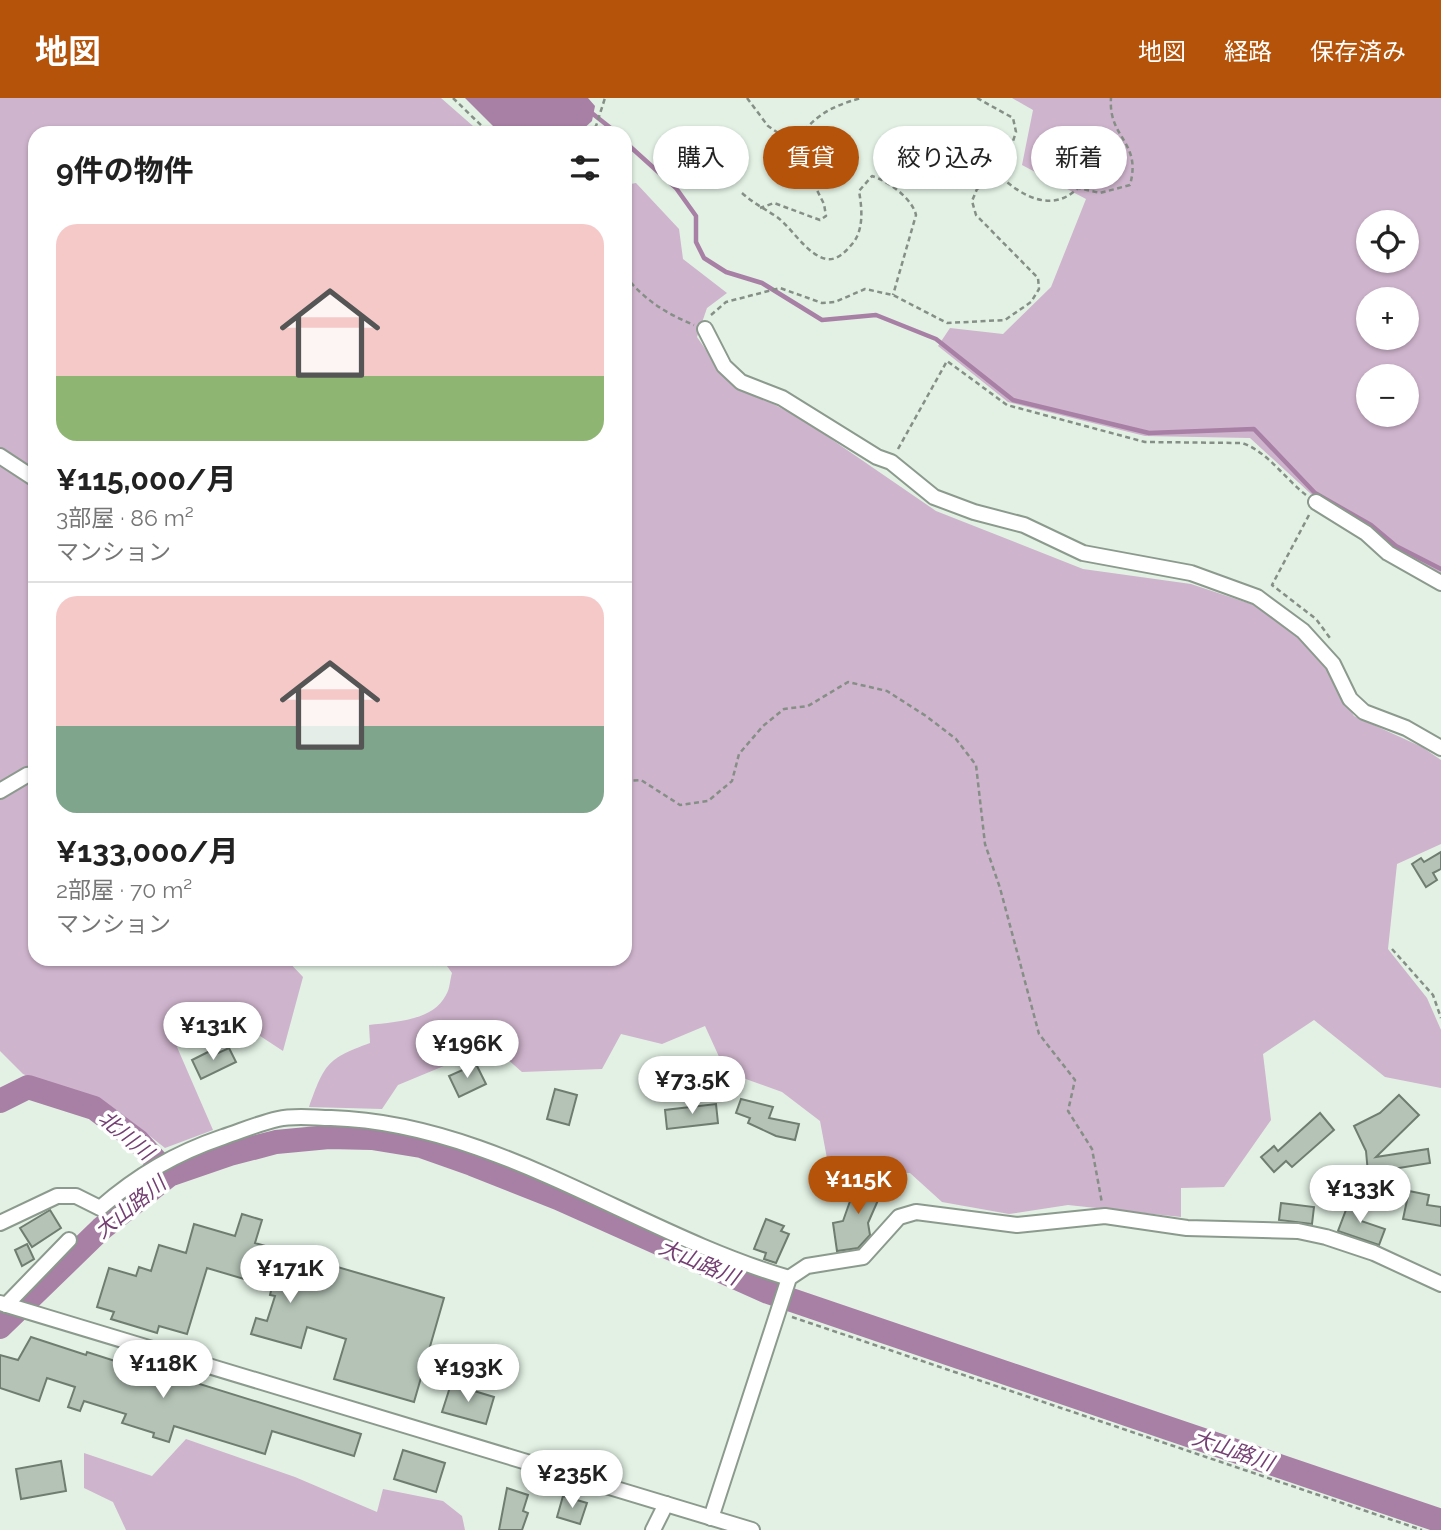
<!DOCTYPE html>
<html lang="ja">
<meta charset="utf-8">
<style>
body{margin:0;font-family:Raleway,"Noto Sans JP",sans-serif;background:#f2f2f2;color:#222;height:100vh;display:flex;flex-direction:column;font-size:26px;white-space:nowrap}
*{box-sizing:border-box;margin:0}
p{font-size:23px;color:#767676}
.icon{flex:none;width:38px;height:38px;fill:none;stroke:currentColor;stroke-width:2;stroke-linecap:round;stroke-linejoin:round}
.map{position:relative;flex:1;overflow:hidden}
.details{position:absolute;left:28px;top:28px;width:604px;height:840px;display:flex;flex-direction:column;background:#fff;border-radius:21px;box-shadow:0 2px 5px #0004}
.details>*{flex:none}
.banner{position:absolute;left:653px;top:28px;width:665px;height:63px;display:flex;gap:14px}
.buttons{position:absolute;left:1356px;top:112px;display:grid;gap:14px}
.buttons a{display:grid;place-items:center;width:63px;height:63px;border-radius:50%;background:#fff;box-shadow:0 2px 5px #0004;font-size:35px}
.price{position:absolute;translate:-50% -60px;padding:0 16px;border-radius:24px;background:#fff;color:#222;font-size:23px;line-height:46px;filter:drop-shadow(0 2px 4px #0008)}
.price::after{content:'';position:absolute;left:50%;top:42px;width:21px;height:16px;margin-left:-10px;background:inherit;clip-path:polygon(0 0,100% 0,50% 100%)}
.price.selected{background:#b45309;color:#fff}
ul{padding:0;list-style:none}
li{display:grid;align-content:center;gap:14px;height:371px;padding:0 28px}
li+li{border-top:2px solid #e0e0e0}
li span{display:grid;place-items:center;height:217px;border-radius:21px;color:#555}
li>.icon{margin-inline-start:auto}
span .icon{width:126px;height:126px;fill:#fffc;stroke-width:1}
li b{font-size:30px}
h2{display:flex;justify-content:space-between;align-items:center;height:84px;padding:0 28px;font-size:30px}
.tag{padding:0 24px;border-radius:32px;background:#fff;box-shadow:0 2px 5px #0004;font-size:24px;line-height:63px}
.tag.selected{background:#b45309;color:#fff}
header{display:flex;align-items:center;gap:42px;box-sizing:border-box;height:98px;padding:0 35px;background:#b45309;color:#fff}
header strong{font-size:33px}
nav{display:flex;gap:38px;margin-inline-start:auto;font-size:24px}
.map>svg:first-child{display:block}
</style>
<header>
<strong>地図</strong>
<nav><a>地図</a><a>経路</a><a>保存済み</a></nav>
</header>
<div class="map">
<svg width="1441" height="1432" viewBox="0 0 1441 1432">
<rect width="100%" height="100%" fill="#e2f1e4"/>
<g fill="#cfb4cd" fill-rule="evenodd">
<polygon points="0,0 441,0 481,35 35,35 35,861 286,861 303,879 283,953 228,917 177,949 213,1032 165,1050 131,1023 23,976 0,953"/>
<path d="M1012,0H1441V476L1392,451L1370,431L1311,396L1250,340L1145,338L1008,304L938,248L950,230L1003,236L1051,189L1086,101L1022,67L1033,12ZM1368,124H1407V163H1368ZM1368,201H1407V240H1368ZM1368,278H1407V317H1368Z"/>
<path d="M636,85L679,131L683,161L727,195L707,210L697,239L727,282L802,321L936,413L1083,471L1191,486L1254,507L1297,537L1327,572L1354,618L1422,649L1441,662V746L1397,766L1388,851L1427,900L1441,932V990L1385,979L1314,922L1263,956L1271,1022L1224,1089L1181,1090V1119L1068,1107L1009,1116L942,1104L910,1075L829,1071L820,1023L782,994L726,974L705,928L662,946L621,936L602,971L522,974L492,948L398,987L382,1011L309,1009C325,965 327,961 370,945L369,927C394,924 433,923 446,897C450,891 450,881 452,875L442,861H625V87Z"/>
<polygon points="186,1341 295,1379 377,1414 383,1391 443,1403 462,1418 465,1432 126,1432 113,1404 84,1390 84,1355 152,1378"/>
</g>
<polygon fill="#a87fa5" points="465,0 588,0 595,8 592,23 579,35 500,35"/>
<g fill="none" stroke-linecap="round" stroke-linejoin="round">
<g stroke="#a87fa5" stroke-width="4.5">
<polyline points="593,16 617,35"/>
<polyline points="625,44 676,90 696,118 696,144 704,160 726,174 762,185 822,222 876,217 936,241 1013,302 1149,335 1254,331 1315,395 1371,427 1396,448 1441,471"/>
</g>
<g stroke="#a87fa5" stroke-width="24">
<polyline points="0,1003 28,989 94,1010 138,1043 169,1077"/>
<polyline points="0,1229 101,1131 169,1077 230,1056 276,1044 329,1039 372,1040 421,1048 472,1066 558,1100 768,1194 1441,1423"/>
</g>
</g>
<g fill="#b4c3b6" stroke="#6f7d71" stroke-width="2">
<polygon points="1441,754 1441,771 1433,775 1437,782 1426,789 1412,766 1421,760 1424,764"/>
<polygon points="229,950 236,964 201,981 192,962 214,951 216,956"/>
<polygon points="476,966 486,986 459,999 449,978"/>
<polygon points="555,991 577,997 569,1027 547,1021"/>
<polygon points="1399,997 1419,1017 1376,1059 1428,1051 1430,1065 1368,1075 1366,1053 1354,1028 1380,1015"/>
<polygon points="741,1001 773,1009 769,1020 799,1026 795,1042 776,1038 748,1025 750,1020 736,1015"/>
<polygon points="716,1006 718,1025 667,1031 665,1012"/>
<polygon points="1320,1015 1334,1032 1292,1069 1286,1063 1274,1074 1261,1059 1274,1048 1278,1053"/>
<polygon points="869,1078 886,1084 868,1125 870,1137 858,1150 837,1153 833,1125 843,1123 854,1092 860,1094"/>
<polygon points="1409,1093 1429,1097 1427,1107 1441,1109 1441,1128 1403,1121"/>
<polygon points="1349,1104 1366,1110 1361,1123 1385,1131 1379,1147 1338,1133"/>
<polygon points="1281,1105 1314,1109 1312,1126 1279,1122"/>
<polygon points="50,1112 61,1130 32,1149 20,1130"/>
<polygon points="242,1116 262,1122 255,1145 444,1200 414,1304 334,1281 346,1241 307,1229 301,1250 251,1236 256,1220 267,1223 275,1198 270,1197 274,1180 246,1172 244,1181 207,1170 187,1236 159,1228 157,1235 111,1221 114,1214 97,1209 109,1170 136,1178 139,1169 151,1173 159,1147 186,1155 194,1126 235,1138"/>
<polygon points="766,1121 784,1128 781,1133 789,1136 776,1165 764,1161 766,1155 754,1151"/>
<polygon points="27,1146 34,1161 22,1168 15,1152"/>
<polygon points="31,1239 86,1257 87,1254 115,1263 116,1260 361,1336 354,1358 272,1333 265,1356 174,1328 169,1344 153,1339 154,1335 122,1325 126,1316 84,1303 80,1313 68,1309 75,1289 47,1280 39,1303 0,1290 0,1257 18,1262"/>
<polygon points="451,1286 494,1299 486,1326 442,1314"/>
<polygon points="403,1352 445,1365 436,1394 394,1381"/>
<polygon points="61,1363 66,1393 21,1401 16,1371"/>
<polygon points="507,1390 528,1397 523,1413 528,1415 522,1432 499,1432"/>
<polygon points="563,1398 587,1405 580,1426 557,1419"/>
</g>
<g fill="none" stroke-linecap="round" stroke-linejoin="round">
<g stroke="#8c9a8e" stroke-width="18">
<g id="minor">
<polyline points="705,231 724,268 741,284 782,300 877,359 891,364 934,399 974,414 1024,427 1083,455 1191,475 1257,499 1303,533 1333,566 1350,601 1364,614 1406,630 1441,650"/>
<polyline points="0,358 35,381"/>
<polyline points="1316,404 1366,435 1388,455 1441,485"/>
<polyline points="0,693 27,677 35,676"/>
<path d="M0,1125L57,1098H76L100,1110C138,1077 176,1055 223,1039C241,1033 260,1025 278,1021C295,1017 315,1020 331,1020C496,1025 635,1135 789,1180"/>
<polyline points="0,1205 752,1432"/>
<polyline points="6,1207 69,1142"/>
<polyline points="711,1420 789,1180 807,1168 863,1159 899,1119 916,1114 1017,1127 1105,1118 1187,1130 1298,1133 1326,1139 1374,1155 1441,1186"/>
<polyline points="653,1432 666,1406"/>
</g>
</g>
<g stroke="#858f86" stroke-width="2.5" stroke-dasharray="5 3.5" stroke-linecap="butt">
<polyline points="453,0 489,35"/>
<polyline points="747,0 768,28 793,45 824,106 826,118 820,122 774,105 760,110"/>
<polyline points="977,0 1013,20 1016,34 1001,79"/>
<polyline points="588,35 596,28 605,0"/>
<path d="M793,45C816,18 826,10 861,0"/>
<path d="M1001,79C1023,99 1053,115 1078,90L1100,95L1130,87C1142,43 1108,41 1111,0"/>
<path d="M742,95C753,105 765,111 777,119C793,131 806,156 826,161C838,163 846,153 853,145C864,131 862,110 859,93L872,78C888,83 912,100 916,117L893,197"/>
<path d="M625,178C645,202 665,215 694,227"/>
<polyline points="711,217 726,204 780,190 822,205 835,204 865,191 893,197 947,225 1005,222 1031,204 1039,191 1038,180 976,117 972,103 977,91 1001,79"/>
<path d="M898,351L947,263L1007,307L1145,344L1242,345C1267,353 1285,381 1306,397"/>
<polyline points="1309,417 1272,487 1316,521 1330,540"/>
<polyline points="625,683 641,682 680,707 708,703 732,683 739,656 763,628 784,611 808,608 848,584 887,593 926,618 956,641 976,667 985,746 1000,790 1039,936 1075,982 1068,1013 1092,1051 1102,1105"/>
<polyline points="1392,851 1433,897 1441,920"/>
<polyline points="792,1219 1422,1432"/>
</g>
<use href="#minor" stroke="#fff" stroke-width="14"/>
</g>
<g text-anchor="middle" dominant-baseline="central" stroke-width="7" stroke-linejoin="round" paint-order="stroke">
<g font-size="21" font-style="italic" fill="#743f72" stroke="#fff">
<text transform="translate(126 1037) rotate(40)">北川川</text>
<text transform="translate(130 1109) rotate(-39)">大山路川</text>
<text transform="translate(699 1164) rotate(23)">大山路川</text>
<text transform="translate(1233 1352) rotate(19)">大山路川</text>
</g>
</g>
</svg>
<div class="buttons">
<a><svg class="icon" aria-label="locate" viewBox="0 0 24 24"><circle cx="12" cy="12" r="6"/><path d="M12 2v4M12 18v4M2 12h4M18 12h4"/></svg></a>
<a>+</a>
<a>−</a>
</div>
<b class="price" style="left:213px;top:964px">¥131K</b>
<b class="price" style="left:467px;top:982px">¥196K</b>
<b class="price" style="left:692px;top:1018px">¥73.5K</b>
<b class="price selected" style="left:858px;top:1118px">¥115K</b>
<b class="price" style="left:1360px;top:1127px">¥133K</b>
<b class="price" style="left:290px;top:1207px">¥171K</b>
<b class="price" style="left:163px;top:1302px">¥118K</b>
<b class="price" style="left:468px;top:1306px">¥193K</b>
<b class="price" style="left:572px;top:1412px">¥235K</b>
<div class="banner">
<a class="tag">購入</a>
<a class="tag selected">賃貸</a>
<a class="tag">絞り込み</a>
<a class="tag">新着</a>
</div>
<section class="details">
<h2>9件の物件<svg class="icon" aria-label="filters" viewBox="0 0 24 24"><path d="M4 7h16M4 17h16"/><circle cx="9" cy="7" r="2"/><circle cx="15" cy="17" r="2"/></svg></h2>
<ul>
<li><span style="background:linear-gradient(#f6c9c9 70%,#8fb573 0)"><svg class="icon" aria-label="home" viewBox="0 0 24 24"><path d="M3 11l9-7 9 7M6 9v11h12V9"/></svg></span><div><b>¥115,000/月</b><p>3部屋 · 86 m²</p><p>マンション</p></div></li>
<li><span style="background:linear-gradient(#f6c9c9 60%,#7fa58c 0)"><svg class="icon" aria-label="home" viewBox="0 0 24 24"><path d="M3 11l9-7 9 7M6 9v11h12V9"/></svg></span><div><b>¥133,000/月</b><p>2部屋 · 70 m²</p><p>マンション</p></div></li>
</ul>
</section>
</div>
